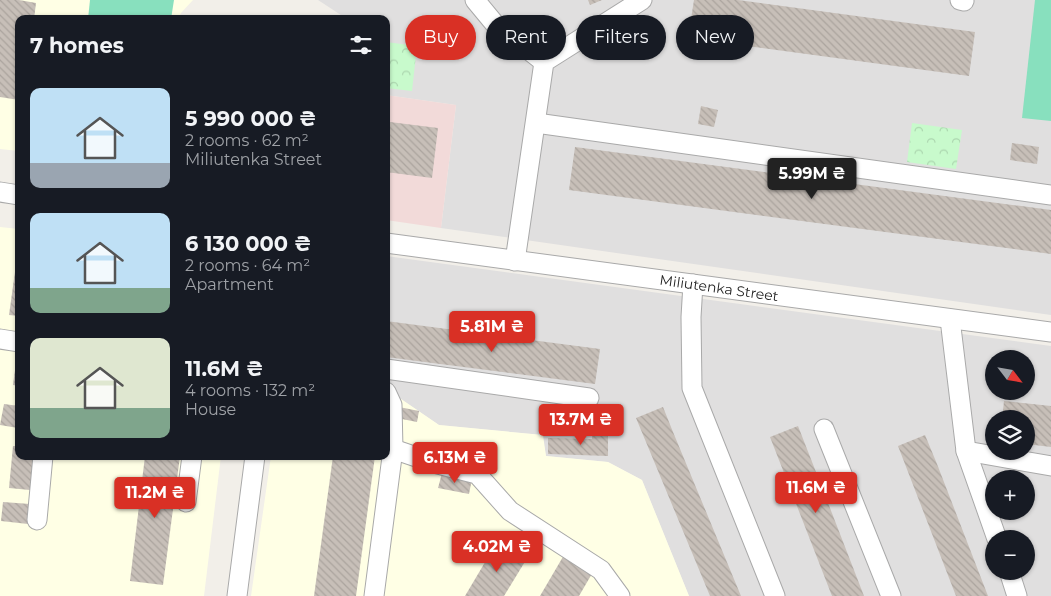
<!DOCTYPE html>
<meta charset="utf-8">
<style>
body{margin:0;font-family:Montserrat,sans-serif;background:#20242c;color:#f1f3f6;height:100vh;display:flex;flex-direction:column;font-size:19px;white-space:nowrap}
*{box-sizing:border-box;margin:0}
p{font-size:16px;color:#9ea1a6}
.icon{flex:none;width:28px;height:28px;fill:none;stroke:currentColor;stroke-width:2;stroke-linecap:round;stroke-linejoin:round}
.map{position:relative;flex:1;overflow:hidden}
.sheet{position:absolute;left:15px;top:15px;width:375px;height:445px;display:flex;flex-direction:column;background:#171b24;border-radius:10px;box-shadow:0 1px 4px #0004}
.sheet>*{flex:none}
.hud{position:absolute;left:405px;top:15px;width:475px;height:45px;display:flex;gap:10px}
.needle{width:32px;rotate:121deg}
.buttons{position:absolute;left:985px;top:350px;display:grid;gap:10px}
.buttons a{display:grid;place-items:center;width:50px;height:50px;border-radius:50%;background:#171b24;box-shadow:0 1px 4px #0004;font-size:25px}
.price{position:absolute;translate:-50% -42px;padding:0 11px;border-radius:5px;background:#d93025;color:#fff;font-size:16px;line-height:32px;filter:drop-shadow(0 1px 2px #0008)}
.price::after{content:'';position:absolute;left:50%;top:30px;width:15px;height:11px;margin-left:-8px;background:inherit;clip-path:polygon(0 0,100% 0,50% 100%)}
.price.selected{background:#222;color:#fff}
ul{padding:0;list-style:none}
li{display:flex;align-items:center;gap:15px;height:125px;padding:0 15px}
li span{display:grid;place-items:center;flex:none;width:140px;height:100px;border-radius:10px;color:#555}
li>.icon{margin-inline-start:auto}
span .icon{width:60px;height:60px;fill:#fffc;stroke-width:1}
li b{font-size:21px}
h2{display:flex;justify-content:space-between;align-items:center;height:60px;padding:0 15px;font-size:21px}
.pill{padding:0 18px;border-radius:22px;background:#171b24;box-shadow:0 1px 4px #0004;font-size:18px;line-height:45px}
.pill.selected{background:#d93025;color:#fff}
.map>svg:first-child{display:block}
</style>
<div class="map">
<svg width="1051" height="596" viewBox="0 0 1051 596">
<defs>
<pattern id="park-crowns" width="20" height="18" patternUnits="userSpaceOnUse" patternTransform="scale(1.25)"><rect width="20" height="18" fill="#c8facc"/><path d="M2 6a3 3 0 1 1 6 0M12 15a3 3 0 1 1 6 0" fill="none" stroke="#acd6af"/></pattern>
<pattern id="building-back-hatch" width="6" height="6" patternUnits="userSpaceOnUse" patternTransform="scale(1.25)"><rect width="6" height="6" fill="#c7bfb8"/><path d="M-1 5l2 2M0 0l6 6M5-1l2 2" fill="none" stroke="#aba49e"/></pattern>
</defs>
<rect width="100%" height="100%" fill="#f2efe9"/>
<g fill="#e0dfdf" fill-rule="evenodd">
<polygon points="318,0 1051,0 1051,315 441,228 456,105 386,95 386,19 347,19"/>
<path d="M386,256L1051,346V596H689L642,480L608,462L546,456L542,435L439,425L401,399L386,392ZM994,359H1026V391H994ZM994,419H1026V451H994ZM994,479H1026V511H994ZM994,539H1026V571H994Z"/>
</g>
<polygon fill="#f2dad9" points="386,95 456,105 441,228 386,220"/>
<g fill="#ffffe5">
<polygon points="0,0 193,0 181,13 178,19 19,19 19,151 0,149"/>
<polygon points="0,227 19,229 19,456 221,456 204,596 0,596"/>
<polygon points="386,392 401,399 439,425 543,435 546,456 608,462 642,480 689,596 251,596 271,456 386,456"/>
</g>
<g fill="url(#park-crowns)">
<polygon points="386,42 417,46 412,91 386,88"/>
<polygon points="912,123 962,130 956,169 907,162"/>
</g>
<g fill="#88e0be">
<polygon points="90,0 174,0 171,19 88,19"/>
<polygon points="1035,0 1051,0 1051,121 1022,118"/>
</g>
<g fill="url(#building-back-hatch)">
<polygon points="0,0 19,0 36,3 34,19 19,19 19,100 0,97"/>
<polygon points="588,0 602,0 590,5"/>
<polygon points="694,0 738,0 975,32 969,76 688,38"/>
<polygon points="617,32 625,44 609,54 602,43"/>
<polygon points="701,106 718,110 714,127 698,124"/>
<polygon points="390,122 438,128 432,178 386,172 386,152"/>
<polygon points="1012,143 1039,147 1037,164 1010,160"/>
<polygon points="575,147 1051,210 1051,254 569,190"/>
<polygon points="15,272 19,273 19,316 9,315"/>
<polygon points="386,321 600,349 595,384 386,357"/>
<polygon points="16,363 19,363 19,386 13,385"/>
<polygon points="1004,401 1051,406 1051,447 1026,444 1026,419 1002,419"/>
<polygon points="4,404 19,406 18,428 0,425"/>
<polygon points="399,407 419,411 417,422 397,418"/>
<polygon points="663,407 673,432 741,596 710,596 636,418"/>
<polygon points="798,426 823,490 864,596 832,596 770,437"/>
<polygon points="592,431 608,432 608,456 548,454 548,438 592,439"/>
<polygon points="925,435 937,464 988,596 956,596 898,446"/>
<polygon points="13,446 19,446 19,456 34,456 30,490 9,488"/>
<polygon points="145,456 180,456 163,585 130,581"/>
<polygon points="333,456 375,456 356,596 314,596"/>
<polygon points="442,473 472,479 469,494 438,488"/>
<polygon points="3,502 30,504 28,524 1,521"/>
<polygon points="497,542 526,560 504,596 465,596"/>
<polygon points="564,555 593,572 579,596 540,596"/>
</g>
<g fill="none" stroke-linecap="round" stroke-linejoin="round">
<g stroke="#a9a9a9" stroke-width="21">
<g id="minor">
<polyline points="475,0 494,23 544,62"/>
<polyline points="960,0 964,1"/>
<polyline points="536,123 1051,195"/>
<polyline points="0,192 19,195"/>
<polyline points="386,243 1051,332"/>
<polyline points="515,261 544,62 642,0"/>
<polyline points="693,284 691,317 692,388 775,596"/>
<polyline points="950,319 966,451 997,539"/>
<polyline points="0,339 19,342"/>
<polyline points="386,369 589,398"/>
<polyline points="824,429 891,596"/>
<polyline points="393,449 434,463 477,474 510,511 601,570 620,596"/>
<polyline points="966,451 1051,466"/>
<polyline points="186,502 192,456"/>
<polyline points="37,520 43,456"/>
<polyline points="1009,571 1017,596"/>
<polyline points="237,596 255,456"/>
<polyline points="374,596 393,449 392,405 386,392"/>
</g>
</g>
<use href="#minor" stroke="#fff" stroke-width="19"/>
</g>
<g text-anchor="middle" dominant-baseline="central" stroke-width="4" stroke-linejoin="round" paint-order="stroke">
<g font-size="14" fill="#222" stroke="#fff">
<text transform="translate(719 288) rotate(8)">Miliutenka Street</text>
</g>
</g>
</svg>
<div class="buttons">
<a><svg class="needle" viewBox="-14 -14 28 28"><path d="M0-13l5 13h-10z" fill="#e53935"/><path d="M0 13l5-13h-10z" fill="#9ea1a6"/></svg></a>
<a><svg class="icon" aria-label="layers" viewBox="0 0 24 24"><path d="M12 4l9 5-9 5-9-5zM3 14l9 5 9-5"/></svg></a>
<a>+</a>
<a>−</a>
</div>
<b class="price selected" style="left:812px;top:200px">5.99M ₴</b>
<b class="price" style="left:492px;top:353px">5.81M ₴</b>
<b class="price" style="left:581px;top:446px">13.7M ₴</b>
<b class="price" style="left:455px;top:484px">6.13M ₴</b>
<b class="price" style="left:816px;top:514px">11.6M ₴</b>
<b class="price" style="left:155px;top:519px">11.2M ₴</b>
<b class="price" style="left:497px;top:573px">4.02M ₴</b>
<div class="hud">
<a class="pill selected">Buy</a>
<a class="pill">Rent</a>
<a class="pill">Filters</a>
<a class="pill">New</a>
</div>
<section class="sheet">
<h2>7 homes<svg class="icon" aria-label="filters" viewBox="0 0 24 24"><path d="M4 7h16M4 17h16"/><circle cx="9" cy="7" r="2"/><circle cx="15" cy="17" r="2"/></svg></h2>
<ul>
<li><span style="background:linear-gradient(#bfe0f5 75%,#9aa5b1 0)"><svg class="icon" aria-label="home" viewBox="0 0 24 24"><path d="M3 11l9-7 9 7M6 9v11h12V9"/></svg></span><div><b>5 990 000 ₴</b><p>2 rooms · 62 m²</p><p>Miliutenka Street</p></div></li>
<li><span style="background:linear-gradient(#bfe0f5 75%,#7fa58c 0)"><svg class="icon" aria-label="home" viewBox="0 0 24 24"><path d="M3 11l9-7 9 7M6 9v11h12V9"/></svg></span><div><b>6 130 000 ₴</b><p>2 rooms · 64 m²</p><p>Apartment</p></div></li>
<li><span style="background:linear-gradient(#dfe7d0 70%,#7fa58c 0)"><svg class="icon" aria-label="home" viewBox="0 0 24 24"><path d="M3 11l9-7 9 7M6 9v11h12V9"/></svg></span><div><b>11.6M ₴</b><p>4 rooms · 132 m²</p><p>House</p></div></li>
</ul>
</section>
</div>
